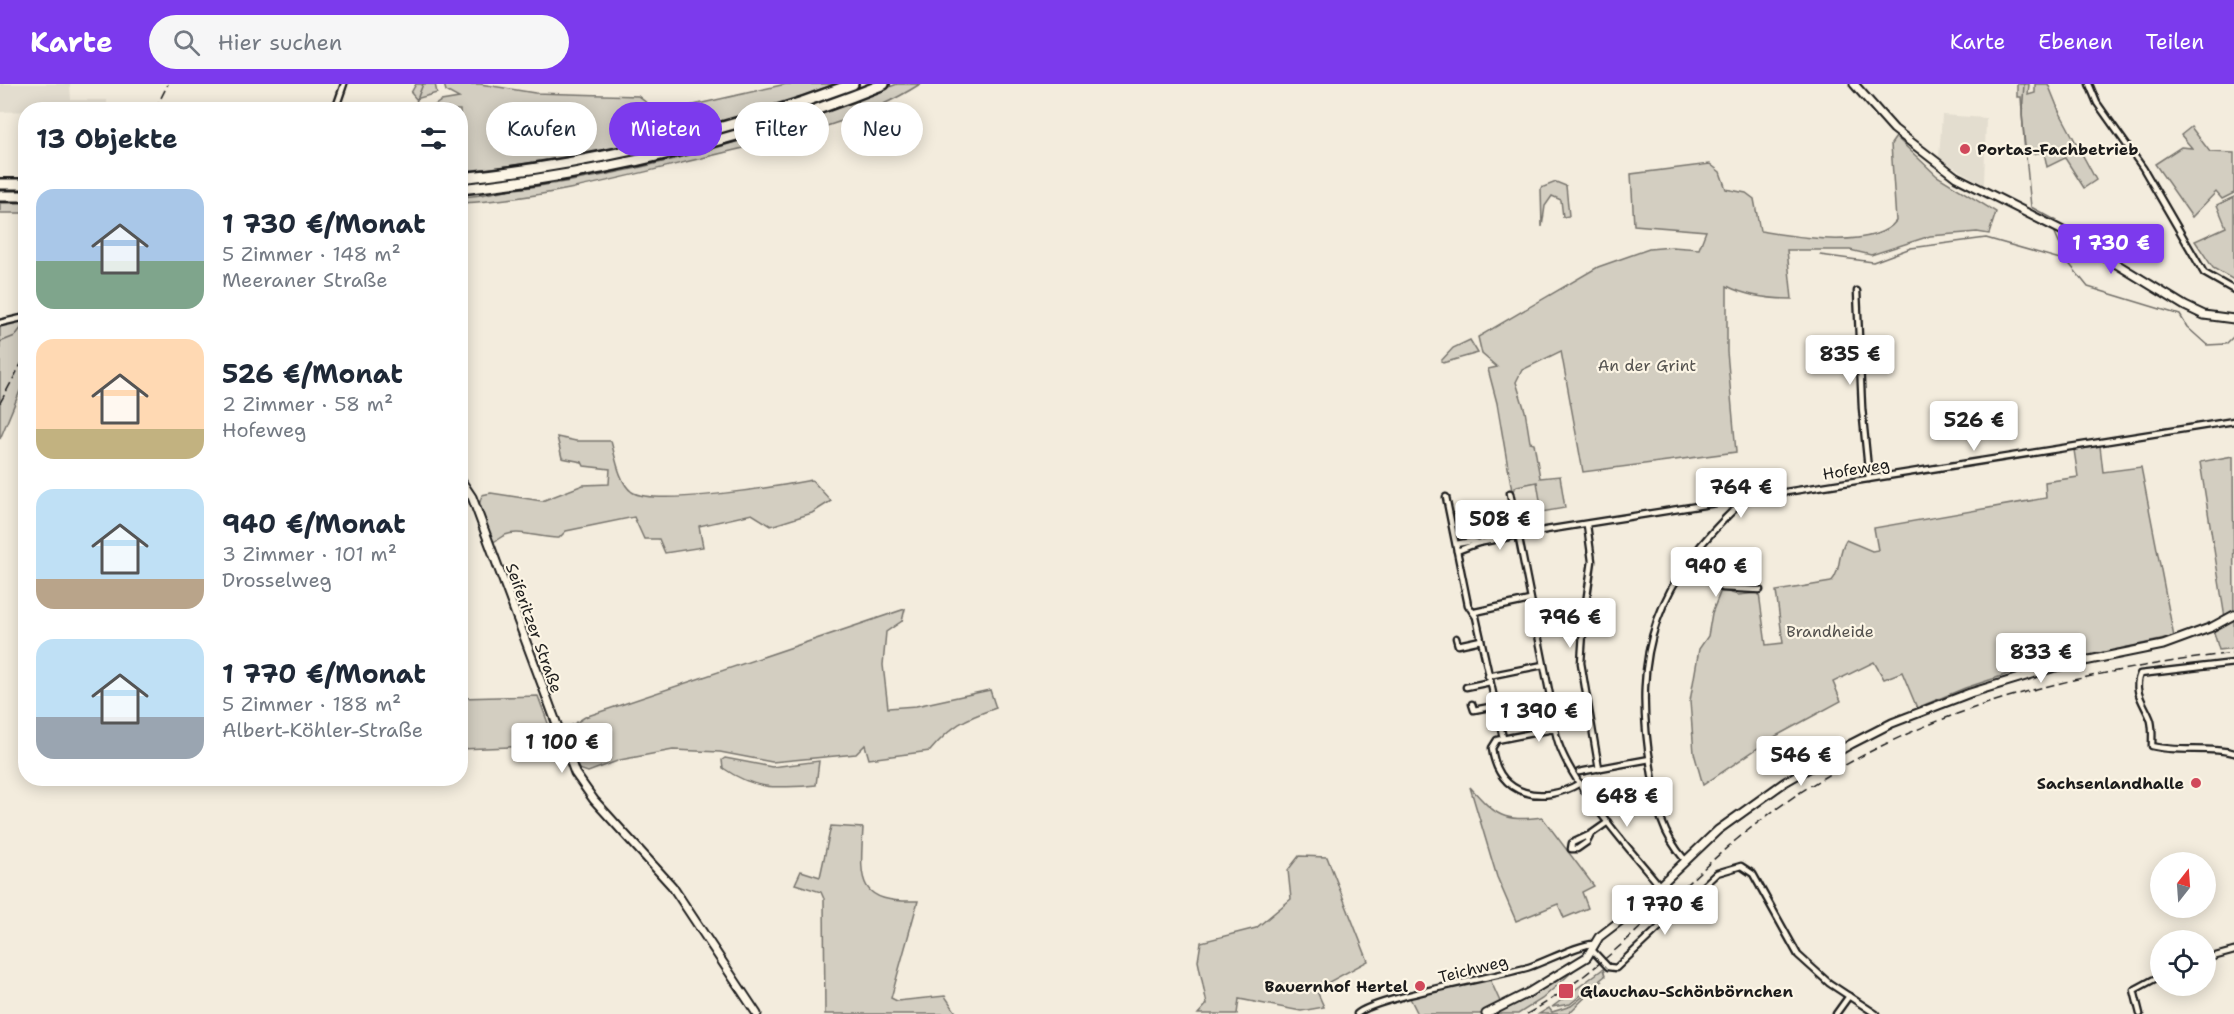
<!DOCTYPE html>
<html lang="de">
<meta charset="utf-8">
<style>
body{margin:0;font-family:"Shantell Sans",sans-serif;background:#f6f6f7;color:#1f2937;height:100vh;display:flex;flex-direction:column;font-size:22px;white-space:nowrap}
*{box-sizing:border-box;margin:0}
p{font-size:20px;color:#747a83}
.icon{flex:none;width:33px;height:33px;fill:none;stroke:currentColor;stroke-width:2;stroke-linecap:round;stroke-linejoin:round}
.map{position:relative;flex:1;overflow:hidden}
.details{position:absolute;left:18px;top:18px;width:450px;height:684px;display:flex;flex-direction:column;background:#fff;border-radius:24px;box-shadow:0 3px 15px #0003}
.details>*{flex:none}
.top-card{position:absolute;left:486px;top:18px;width:570px;height:54px;display:flex;gap:12px}
.needle{width:39px;rotate:17deg}
.buttons{position:absolute;left:2150px;top:768px;display:grid;gap:12px}
.buttons a{display:grid;place-items:center;width:66px;height:66px;border-radius:50%;background:#fff;box-shadow:0 3px 15px #0003;font-size:30px}
.price{position:absolute;translate:-50% -51px;padding:0 14px;border-radius:6px;background:#fff;color:#222;font-size:20px;line-height:39px;filter:drop-shadow(0 2px 3px #0008)}
.price::after{content:'';position:absolute;left:50%;top:36px;width:18px;height:14px;margin-left:-9px;background:inherit;clip-path:polygon(0 0,100% 0,50% 100%)}
.price.on{background:#7c3aed;color:#fff}
ul{padding:0;list-style:none}
li{display:flex;align-items:center;gap:18px;height:150px;padding:0 18px}
li span{display:grid;place-items:center;flex:none;width:168px;height:120px;border-radius:18px;color:#555}
li>.icon{margin-inline-start:auto}
span .icon{width:72px;height:72px;fill:#fffc;stroke-width:1}
li b{font-size:26px}
h2{display:flex;justify-content:space-between;align-items:center;height:72px;padding:0 18px;font-size:26px}
.tag{padding:0 21px;border-radius:27px;background:#fff;box-shadow:0 3px 15px #0003;font-size:21px;line-height:54px}
.tag.on{background:#7c3aed;color:#fff}
header{display:flex;align-items:center;gap:36px;box-sizing:border-box;height:84px;padding:0 30px;background:#7c3aed;color:#fff}
header strong{font-size:28px}
nav{display:flex;gap:33px;margin-inline-start:auto;font-size:21px}
.search{width:420px;height:54px;background:#f6f6f7;display:flex;align-items:center;gap:15px;box-sizing:border-box;padding:0 21px;border-radius:33px;color:#747a83;font-size:22px}
.map>svg:first-child{display:block}
</style>
<header>
<strong>Karte</strong>
<div class="search"><svg class="icon" aria-label="search" viewBox="0 0 24 24"><circle cx="10" cy="10" r="6"/><path d="M15 15l6 6"/></svg>Hier suchen</div>
<nav><a>Karte</a><a>Ebenen</a><a>Teilen</a></nav>
</header>
<div class="map">
<svg width="2234" height="930" viewBox="0 0 2234 930">
<rect width="100%" height="100%" fill="#f3ecdd"/>
<filter id="ink" filterUnits="userSpaceOnUse"><feTurbulence type="fractalNoise" baseFrequency=".0167" numOctaves="2"/><feDisplacementMap in="SourceGraphic" scale="12" xChannelSelector="R" yChannelSelector="G"/><feConvolveMatrix kernelMatrix="1 2 1 2 8 2 1 2 1" color-interpolation-filters="sRGB"/></filter>
<g filter="url(#ink)">
<g fill="#e3ddcf">
<polygon points="0,0 70,0 71,16 107,16 107,25 0,28"/>
<polygon points="1942,31 1986,34 1984,101 1939,74"/>
<polygon points="1537,398 1542,428 1516,432 1512,407 1516,402"/>
</g>
<g fill="#d3cec1" stroke="#78756e" stroke-width="1.5">
<polygon points="416,0 435,0 437,9 416,15 411,9"/>
<path d="M444,0H480L535,9L638,12L663,32L676,25L786,0H835C716,46 592,74 465,87L461,86L460,26H428L441,17L459,14L446,7Z"/>
<path d="M897,0H920C858,40 781,55 710,72C628,92 545,115 461,119V112C469,115 494,108 507,106C642,91 772,52 897,0Z"/>
<polygon points="2017,0 2029,0 2028,11 2035,9 2035,0 2048,0 2059,27 2096,96 2084,104 2065,74 2047,83 2044,68 2025,71 2021,13 2017,13"/>
<polygon points="2191,43 2210,68 2234,69 2234,109 2222,115 2216,108 2192,133 2155,80 2181,63 2192,64 2181,51"/>
<path d="M1896,53L1937,92L1996,128L1989,150L1977,148L1930,152L1871,171L1850,166H1787L1792,215C1770,215 1746,212 1727,202V268L1736,368L1583,388L1561,267L1522,286L1516,298L1525,327L1530,358L1534,359L1540,394L1560,392L1565,424L1542,428L1537,398L1517,402L1512,407L1497,319L1488,285L1497,283L1482,270L1478,253L1598,183L1649,165L1672,163L1699,165L1706,147L1634,141L1631,90L1710,80L1720,88L1726,105L1746,109L1754,115L1760,147C1792,152 1874,167 1896,137L1891,60Z"/>
<polygon points="1556,98 1566,102 1569,132 1563,133 1561,116 1552,112 1545,122 1542,143 1541,104"/>
<polygon points="2234,113 2234,196 2213,184 2195,157 2226,143 2217,121"/>
<rect x="0" y="119" width="25" height="10"/>
<polygon points="25,236 25,295 0,355 0,242"/>
<polygon points="1470,256 1478,269 1443,279 1441,277 1453,264"/>
<path d="M557,353L576,357H611C615,371 619,399 632,408C655,423 781,402 812,396L831,417L812,429L771,442L752,430L699,442L703,463L665,469L659,455H644L634,433L566,447L559,454C542,455 521,445 505,451C500,453 498,456 493,458L479,421L482,411L491,409L542,417L583,401L609,400L610,385L584,382L582,378L562,374Z"/>
<path d="M2100,362L2103,388L2141,383L2174,553L2017,587L1965,604L1917,624L1902,588L1884,595L1874,578L1833,598L1841,617L1776,652L1703,701L1694,669L1690,617L1699,565L1708,552L1712,529L1721,506L1738,511L1759,509L1766,561L1783,559L1776,507L1831,498C1842,486 1837,470 1846,456L1872,467L1878,466L1874,444L2046,414L2045,398L2078,393L2074,366Z"/>
<polygon points="2233,372 2234,528 2225,534 2200,378"/>
<path d="M905,525L902,537L886,548L883,581L888,624L916,622L990,606L996,624C964,635 952,641 930,667L869,675L865,661L856,670L772,678L720,668L673,666L620,676L588,688L576,684L563,652L566,645L585,633Z"/>
<polygon points="2234,533 2234,564 2219,566 2213,545"/>
<polygon points="538,612 556,661 461,665 461,614"/>
<path d="M725,674L772,683L819,677L816,701C778,704 756,707 723,684L722,676Z"/>
<path d="M1470,703C1496,732 1503,738 1542,733L1594,802L1582,808L1588,824L1564,834L1558,820L1516,837L1497,793Z"/>
<path d="M831,742L863,744C860,797 856,819 918,817L891,914L897,917L945,912L957,930H825L824,815L821,808L795,800L801,787L820,793Z"/>
<polygon points="1299,772 1327,773 1368,877 1316,905 1324,923 1301,927 1239,915 1237,930 1198,930 1207,920 1198,877 1201,858 1256,844 1291,815 1288,786"/>
<polygon points="1582,879 1542,915 1518,930 1490,930"/>
<polygon points="1603,885 1605,892 1570,920 1552,923"/>
<polygon points="1489,893 1502,922 1486,930 1418,930 1409,912"/>
<polygon points="1602,897 1568,930 1539,930 1549,924 1552,928 1571,922"/>
</g>
<g fill="none" stroke-linecap="round" stroke-linejoin="round">
<g stroke="#716e68" stroke-width="1.5">
<polyline points="2024,0 2022,31 2031,123 2057,137"/>
<polyline points="413,26 423,0"/>
<polyline points="2055,149 2067,176"/>
<polyline points="1820,171 1873,178 1911,164 1986,154 2067,177 2088,203 2180,231 2187,243 2207,261 2226,260 2234,252"/>
<polyline points="0,258 15,252 22,243 26,244"/>
</g>
<g stroke="#1c1c1c" stroke-width="9">
<g id="street">
<polyline points="2089,0 2097,19 2143,84 2204,189 2234,206"/>
<polyline points="335,26 344,0"/>
<polyline points="1857,207 1862,324 1869,395"/>
<polyline points="0,239 26,233"/>
<path d="M1510,409L1555,637C1551,680 1631,766 1659,801"/>
<polyline points="1446,413 1468,521 1476,533 1503,654"/>
<polyline points="1587,441 1592,477 1584,533 1581,579 1599,685"/>
<polyline points="1456,460 1472,457 1478,459"/>
<polyline points="1457,467 1478,459 1546,446 2234,337"/>
<polyline points="1684,481 1722,504 1760,506"/>
<polyline points="1475,528 1530,516"/>
<polyline points="1456,554 1458,561 1481,556"/>
<path d="M2234,579L2140,590C2132,609 2146,621 2151,637C2153,646 2152,654 2152,662C2179,669 2209,662 2234,669"/>
<polyline points="1488,592 1543,581"/>
<polyline points="1466,603 1490,598"/>
<polyline points="1472,620 1474,626 1495,622"/>
<path d="M1553,645L1497,656L1492,664C1498,713 1543,721 1580,699"/>
<polyline points="1579,688 1650,675"/>
<polyline points="1591,750 1587,758 1577,765 1571,765 1572,759 1591,750 1608,738"/>
<path d="M1685,776C1659,746 1657,722 1651,684C1631,565 1657,497 1745,415"/>
<polyline points="1593,867 1608,883 1616,884 1717,789 1741,782 1753,790 1798,871 1829,899 1876,930"/>
<polyline points="2205,875 2234,867"/>
<path d="M1357,930C1373,914 1497,893 1529,883C1547,877 1579,860 1594,860"/>
<polyline points="1836,930 1849,912"/>
<polyline points="2140,930 2134,906 2160,892"/>
</g>
</g>
<g stroke="#1c1c1c" stroke-width="11">
<g id="secondary">
<polyline points="1854,0 1894,45 1956,93 2061,146 2185,222 2204,231 2234,235"/>
<polyline points="460,395 472,413 575,689 594,716 672,802 757,930"/>
<polyline points="1486,930 1528,909 1587,873 1599,853 1633,827 1718,746 1785,698 1851,660 1892,639 1970,609 2055,583 2163,561 2212,543 2234,531"/>
</g>
</g>
<g stroke="#1c1c1c" stroke-width="14">
<g id="highway">
<path d="M460,94C596,80 725,48 853,0"/>
<polyline points="0,100 26,100"/>
<path d="M460,105C607,90 747,55 884,0"/>
<polyline points="0,112 26,112"/>
</g>
</g>
<use href="#street" stroke="#fcf5e5" stroke-width="4.5"/>
<use href="#secondary" stroke="#fcf5e5" stroke-width="7"/>
<use href="#highway" stroke="#fcf5e5" stroke-width="9"/>
<g stroke="#1c1c1c" stroke-width="1.5" stroke-dasharray="9 4.5" stroke-linecap="butt">
<polyline points="155,26 168,0"/>
<polyline points="0,319 26,271"/>
<path d="M1527,930C1607,885 1667,814 1736,756C1885,633 2047,592 2234,569"/>
</g>
</g>
</g>
<g fill="#d1495b" stroke="#fcf5e5" stroke-width="2">
<circle cx="1965" cy="65" r="6"/>
<circle cx="2196" cy="699" r="6"/>
<circle cx="1420" cy="902" r="6"/>
<rect x="1558" y="899" width="16" height="16" rx="3"/>
</g>
<g text-anchor="middle" dominant-baseline="central" stroke-width="4.5" stroke-linejoin="round" paint-order="stroke">
<g font-size="16" font-weight="bold" fill="#1c1c1c" stroke="#fcf5e5" text-anchor="start">
<text x="1977" y="65">Portas-Fachbetrieb</text>
<text x="2184" y="699" text-anchor="end">Sachsenlandhalle</text>
<text x="1408" y="902" text-anchor="end">Bauernhof Hertel</text>
<text x="1580" y="907">Glauchau-Schönbörnchen</text>
</g>
<g font-size="16" fill="#53514e" stroke="#fcf5e5">
<text x="1647" y="281">An der Grint</text>
<text x="1830" y="547">Brandheide</text>
</g>
<g font-size="16" fill="#1c1c1c" stroke="#fcf5e5">
<text transform="translate(1856 385) rotate(-9)">Hofeweg</text>
<text transform="translate(534 544) rotate(70)">Seiferitzer Straße</text>
<text transform="translate(1473 885) rotate(-14)">Teichweg</text>
</g>
</g>
</svg>
<div class="buttons">
<a><svg class="needle" viewBox="-14 -14 28 28"><path d="M0-13l5 13h-10z" fill="#e53935"/><path d="M0 13l5-13h-10z" fill="#747a83"/></svg></a>
<a><svg class="icon" aria-label="locate" viewBox="0 0 24 24"><circle cx="12" cy="12" r="6"/><path d="M12 2v4M12 18v4M2 12h4M18 12h4"/></svg></a>
</div>
<b class="price on" style="left:2111px;top:191px">1 730 €</b>
<b class="price" style="left:1850px;top:302px">835 €</b>
<b class="price" style="left:1974px;top:368px">526 €</b>
<b class="price" style="left:1741px;top:435px">764 €</b>
<b class="price" style="left:1500px;top:467px">508 €</b>
<b class="price" style="left:1716px;top:514px">940 €</b>
<b class="price" style="left:1570px;top:565px">796 €</b>
<b class="price" style="left:2041px;top:600px">833 €</b>
<b class="price" style="left:1539px;top:659px">1 390 €</b>
<b class="price" style="left:562px;top:690px">1 100 €</b>
<b class="price" style="left:1801px;top:703px">546 €</b>
<b class="price" style="left:1627px;top:744px">648 €</b>
<b class="price" style="left:1665px;top:852px">1 770 €</b>
<div class="top-card">
<a class="tag">Kaufen</a>
<a class="tag on">Mieten</a>
<a class="tag">Filter</a>
<a class="tag">Neu</a>
</div>
<section class="details">
<h2>13 Objekte<svg class="icon" aria-label="filters" viewBox="0 0 24 24"><path d="M4 7h16M4 17h16"/><circle cx="9" cy="7" r="2"/><circle cx="15" cy="17" r="2"/></svg></h2>
<ul>
<li><span style="background:linear-gradient(#a9c7e8 60%,#7fa58c 0)"><svg class="icon" aria-label="home" viewBox="0 0 24 24"><path d="M3 11l9-7 9 7M6 9v11h12V9"/></svg></span><div><b>1 730 €/Monat</b><p>5 Zimmer · 148 m²</p><p>Meeraner Straße</p></div></li>
<li><span style="background:linear-gradient(#ffd9b3 75%,#c2b280 0)"><svg class="icon" aria-label="home" viewBox="0 0 24 24"><path d="M3 11l9-7 9 7M6 9v11h12V9"/></svg></span><div><b>526 €/Monat</b><p>2 Zimmer · 58 m²</p><p>Hofeweg</p></div></li>
<li><span style="background:linear-gradient(#bfe0f5 75%,#b9a48a 0)"><svg class="icon" aria-label="home" viewBox="0 0 24 24"><path d="M3 11l9-7 9 7M6 9v11h12V9"/></svg></span><div><b>940 €/Monat</b><p>3 Zimmer · 101 m²</p><p>Drosselweg</p></div></li>
<li><span style="background:linear-gradient(#bfe0f5 65%,#9aa5b1 0)"><svg class="icon" aria-label="home" viewBox="0 0 24 24"><path d="M3 11l9-7 9 7M6 9v11h12V9"/></svg></span><div><b>1 770 €/Monat</b><p>5 Zimmer · 188 m²</p><p>Albert-Köhler-Straße</p></div></li>
</ul>
</section>
</div>
